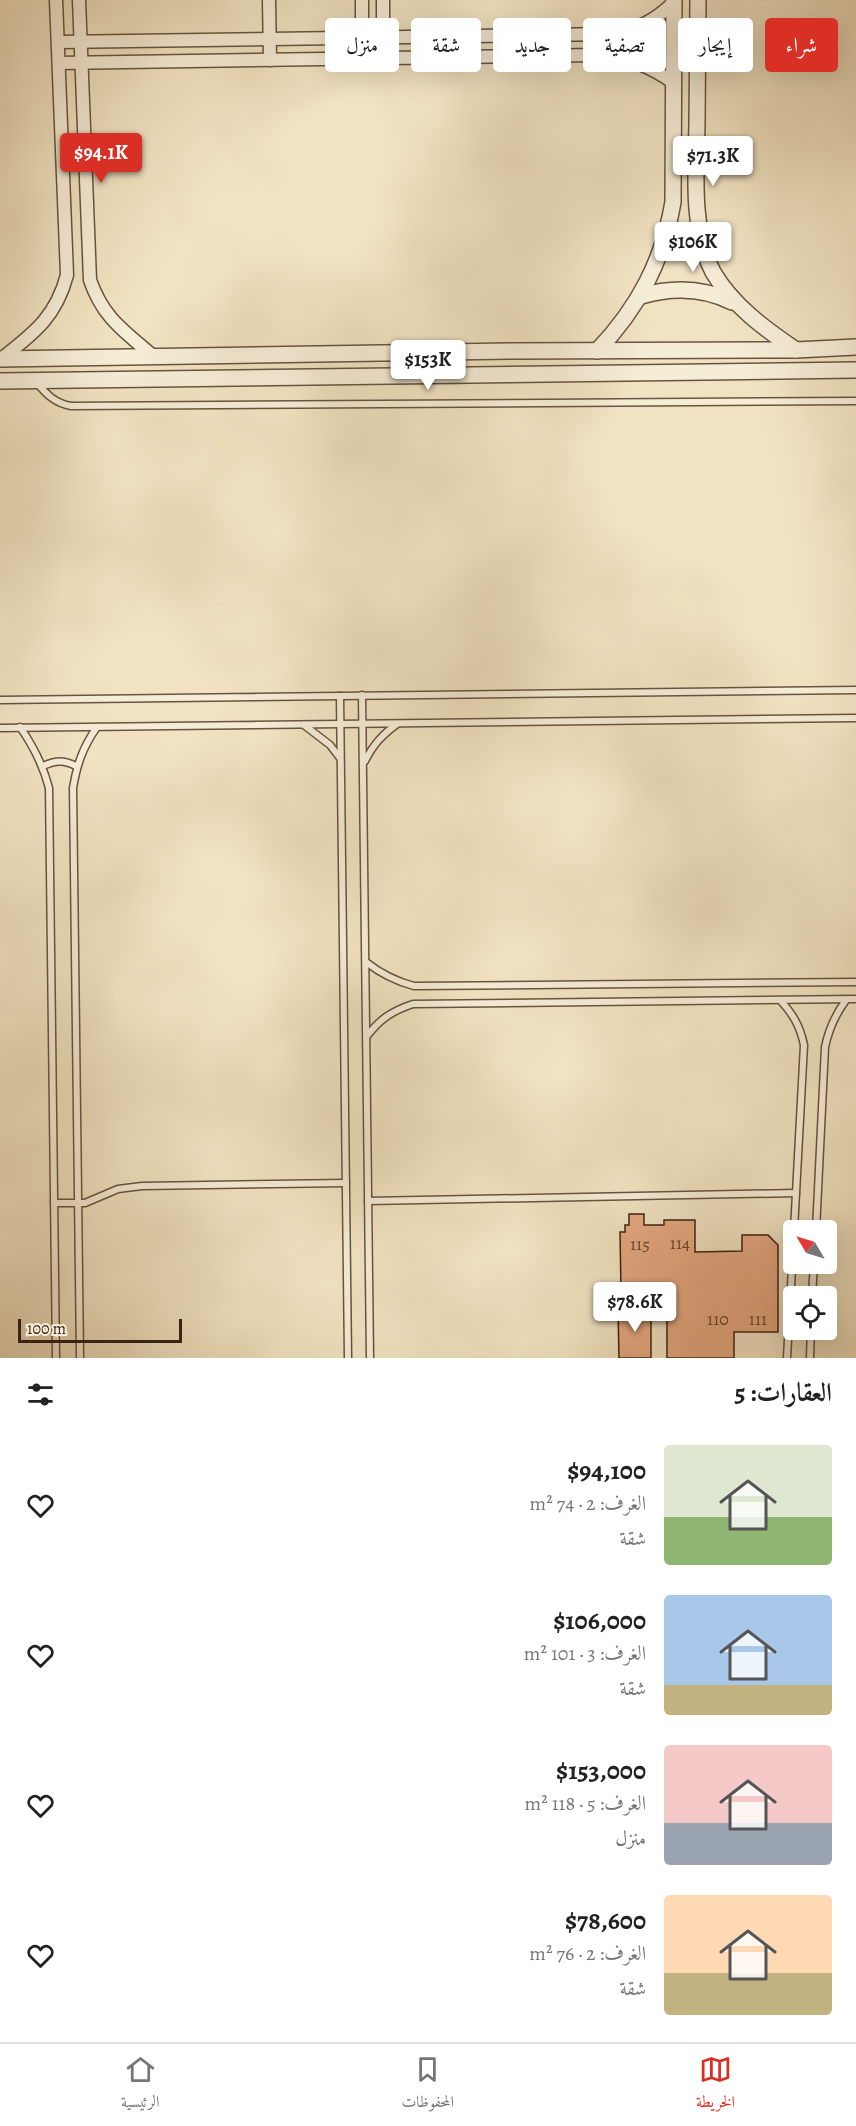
<!DOCTYPE html>
<html lang="ar">
<meta charset="utf-8">
<style>
body{margin:0;font-family:Alegreya,Amiri,serif;background:#f6f6f6;color:#222;direction:rtl;height:100vh;display:flex;flex-direction:column;font-size:22px;white-space:nowrap}
*{box-sizing:border-box;margin:0}
p{font-size:20px;color:#767676}
.icon{flex:none;width:33px;height:33px;fill:none;stroke:currentColor;stroke-width:2;stroke-linecap:round;stroke-linejoin:round}
.map{position:relative;height:1358px;overflow:hidden;direction:ltr}
.sheet{display:flex;flex-direction:column;background:#fff;flex:1}
.sheet>*{flex:none}
.banner{position:absolute;left:18px;top:18px;width:820px;height:54px;direction:rtl;display:flex;gap:12px}
.needle{width:39px;rotate:308deg}
.buttons{position:absolute;left:783px;top:1220px;display:grid;gap:12px}
.buttons a{display:grid;place-items:center;width:54px;height:54px;border-radius:6px;background:#fff;box-shadow:0 6px 24px #0002;font-size:30px}
.scale{position:absolute;left:18px;bottom:15px;width:164px;box-sizing:border-box;padding-left:6px;border:3px solid #3a2415;border-top:0;font-size:16px;line-height:21px;white-space:nowrap;color:#3a2415;-webkit-text-stroke:4px #f6edd7;paint-order:stroke}
.price{position:absolute;translate:-50% -51px;padding:0 14px;border-radius:6px;background:#fff;color:#222;font-size:20px;line-height:39px;filter:drop-shadow(0 2px 3px #0008)}
.price::after{content:'';position:absolute;left:50%;top:36px;width:18px;height:14px;margin-left:-9px;background:inherit;clip-path:polygon(0 0,100% 0,50% 100%)}
.price.active{background:#d93025;color:#fff}
ul{padding:0;list-style:none}
li{display:flex;align-items:center;gap:18px;height:150px;padding:0 24px}
li span{display:grid;place-items:center;flex:none;width:168px;height:120px;border-radius:6px;color:#555}
li>.icon{margin-inline-start:auto}
span .icon{width:72px;height:72px;fill:#fffc;stroke-width:1}
li b{font-size:26px}
h2{display:flex;justify-content:space-between;align-items:center;height:72px;padding:0 24px;font-size:26px}
.chip{padding:0 21px;border-radius:6px;background:#fff;box-shadow:0 6px 24px #0002;font-size:21px;line-height:54px}
.chip.active{background:#d93025;color:#fff}
.tabs{display:flex;justify-content:space-around;align-items:center;height:84px;border-top:2px solid #e0e0e0;background:#fff;font-size:16px;color:#767676}
.tabs a{display:grid;justify-items:center;gap:3px}
.tabs .active{color:#d93025}
.map>svg:first-child{display:block}
</style>
<div class="map">
<svg width="856" height="1358" viewBox="0 0 856 1358">
<rect width="100%" height="100%" fill="#f1e3c2"/>
<filter id="stains"><feTurbulence type="fractalNoise" baseFrequency=".00333" numOctaves="4"/><feColorMatrix values="0 0 0 0 .2 0 0 0 0 .09 0 0 0 0 .02 0 0 0 .5 -.17"/></filter>
<radialGradient id="worn" r=".72"><stop offset=".6" stop-color="#630" stop-opacity="0"/><stop offset="1" stop-color="#630" stop-opacity=".3"/></radialGradient>
<g fill="#e5a881" stroke="#3a2415" stroke-width="1.5">
<polygon points="629,1214 644,1214 644,1225 664,1225 664,1220 695,1220 695,1252 742,1251 742,1235 768,1235 778,1245 778,1332 734,1332 734,1358 667,1358 667,1293 664,1293 664,1291 621,1292 620,1232 625,1232 625,1225 629,1225"/>
<polygon points="651,1308 651,1358 619,1358 618,1309"/>
</g>
<g fill="none" stroke-linecap="round" stroke-linejoin="round">
<g stroke="#685440" stroke-width="9">
<g id="service">
<path d="M37,383C47,395 55,403 71,406L856,401"/>
<polyline points="362,695 370,1358"/>
<polyline points="340,696 348,1358"/>
<polyline points="0,700 856,690"/>
<polyline points="304,725 330,745 340,758"/>
<path d="M20,727C34,747 43,765 49,788L56,1358"/>
<polyline points="0,728 856,718"/>
<path d="M365,761C373,745 382,735 397,724"/>
<path d="M43,766C56,760 64,760 76,766"/>
<path d="M366,962C381,974 395,981 414,986L856,982"/>
<path d="M780,1000C793,1014 800,1026 804,1045L794,1230"/>
<path d="M367,1036C380,1019 392,1011 413,1004L856,999"/>
<polyline points="368,1201 796,1193"/>
<polyline points="54,1203 85,1203 118,1189 142,1186 346,1183"/>
<path d="M816,1230L825,1047C829,1028 835,1015 846,1000"/>
<polyline points="812,1296 814,1263"/>
<path d="M80,1358L73,788C77,764 83,747 97,727"/>
<polyline points="787,1358 794,1232"/>
<polyline points="810,1358 811,1329"/>
</g>
</g>
<g stroke="#685440" stroke-width="15">
<g id="minor">
<path d="M79,0L90,280C103,318 124,331 153,356"/>
<polyline points="269,0 270,60"/>
<path d="M58,42L611,34C637,30 656,20 674,2"/>
<polyline points="362,58 362,0"/>
<polyline points="383,58 383,0"/>
<path d="M59,63L598,55C627,57 650,66 674,83"/>
<path d="M1,359C34,333 56,317 67,275L56,0"/>
</g>
</g>
<g stroke="#685440" stroke-width="18">
<g id="tertiary">
<path d="M698,0C698,41 697,82 697,124C696,170 691,230 713,272C732,305 765,329 796,350"/>
<path d="M641,296C672,287 702,287 732,302"/>
<path d="M597,351C638,308 663,261 673,202L674,0"/>
<polyline points="0,359 510,351 796,350 856,347"/>
<polyline points="0,381 856,370"/>
</g>
</g>
<use href="#service" stroke="#f6edd7" stroke-width="6"/>
<use href="#minor" stroke="#f6edd7" stroke-width="12"/>
<use href="#tertiary" stroke="#f6edd7" stroke-width="15"/>
</g>
<g text-anchor="middle" dominant-baseline="central" stroke-width="4.5" stroke-linejoin="round" paint-order="stroke">
<g font-size="18" fill="#654530">
<text x="680" y="1243">114</text>
<text x="640" y="1244">115</text>
<text x="718" y="1319">110</text>
<text x="758" y="1319">111</text>
</g>
</g>
<rect width="100%" height="100%" filter="url(#stains)"/>
<rect width="100%" height="100%" fill="url(#worn)"/>
</svg>
<div class="buttons">
<a><svg class="needle" viewBox="-14 -14 28 28"><path d="M0-13l5 13h-10z" fill="#e53935"/><path d="M0 13l5-13h-10z" fill="#767676"/></svg></a>
<a><svg class="icon" aria-label="locate" viewBox="0 0 24 24"><circle cx="12" cy="12" r="6"/><path d="M12 2v4M12 18v4M2 12h4M18 12h4"/></svg></a>
</div>
<div class="scale">100 m</div>
<b class="price active" style="left:101px;top:184px">$94.1K</b>
<b class="price" style="left:713px;top:187px">$71.3K</b>
<b class="price" style="left:693px;top:273px">$106K</b>
<b class="price" style="left:428px;top:391px">$153K</b>
<b class="price" style="left:635px;top:1333px">$78.6K</b>
<div class="banner">
<a class="chip active">شراء</a>
<a class="chip">إيجار</a>
<a class="chip">تصفية</a>
<a class="chip">جديد</a>
<a class="chip">شقة</a>
<a class="chip">منزل</a>
</div>
</div>
<section class="sheet">
<h2>العقارات: 5<svg class="icon" aria-label="filters" viewBox="0 0 24 24"><path d="M4 7h16M4 17h16"/><circle cx="9" cy="7" r="2"/><circle cx="15" cy="17" r="2"/></svg></h2>
<ul>
<li><span style="background:linear-gradient(#dfe7d0 60%,#8fb573 0)"><svg class="icon" aria-label="home" viewBox="0 0 24 24"><path d="M3 11l9-7 9 7M6 9v11h12V9"/></svg></span><div><b>$94,100</b><p>الغرف: 2 · 74 m²</p><p>شقة</p></div><svg class="icon" aria-label="heart" viewBox="0 0 24 24"><path d="M12 20l-8-8c-3-5 5-10 8-4 3-6 11-1 8 4z"/></svg></li>
<li><span style="background:linear-gradient(#a9c7e8 75%,#c2b280 0)"><svg class="icon" aria-label="home" viewBox="0 0 24 24"><path d="M3 11l9-7 9 7M6 9v11h12V9"/></svg></span><div><b>$106,000</b><p>الغرف: 3 · 101 m²</p><p>شقة</p></div><svg class="icon" aria-label="heart" viewBox="0 0 24 24"><path d="M12 20l-8-8c-3-5 5-10 8-4 3-6 11-1 8 4z"/></svg></li>
<li><span style="background:linear-gradient(#f6c9c9 65%,#9aa5b1 0)"><svg class="icon" aria-label="home" viewBox="0 0 24 24"><path d="M3 11l9-7 9 7M6 9v11h12V9"/></svg></span><div><b>$153,000</b><p>الغرف: 5 · 118 m²</p><p>منزل</p></div><svg class="icon" aria-label="heart" viewBox="0 0 24 24"><path d="M12 20l-8-8c-3-5 5-10 8-4 3-6 11-1 8 4z"/></svg></li>
<li><span style="background:linear-gradient(#ffd9b3 65%,#c2b280 0)"><svg class="icon" aria-label="home" viewBox="0 0 24 24"><path d="M3 11l9-7 9 7M6 9v11h12V9"/></svg></span><div><b>$78,600</b><p>الغرف: 2 · 76 m²</p><p>شقة</p></div><svg class="icon" aria-label="heart" viewBox="0 0 24 24"><path d="M12 20l-8-8c-3-5 5-10 8-4 3-6 11-1 8 4z"/></svg></li>
</ul>
</section>
<nav class="tabs">
<a class="active"><svg class="icon" aria-label="map" viewBox="0 0 24 24"><path d="M3 6l6-2 6 2 6-2v14l-6 2-6-2-6 2zM9 4v14M15 6v14"/></svg>الخريطة</a>
<a><svg class="icon" aria-label="saved" viewBox="0 0 24 24"><path d="M7 4h10v16l-5-4-5 4z"/></svg>المحفوظات</a>
<a><svg class="icon" aria-label="home" viewBox="0 0 24 24"><path d="M3 11l9-7 9 7M6 9v11h12V9"/></svg>الرئيسية</a>
</nav>
